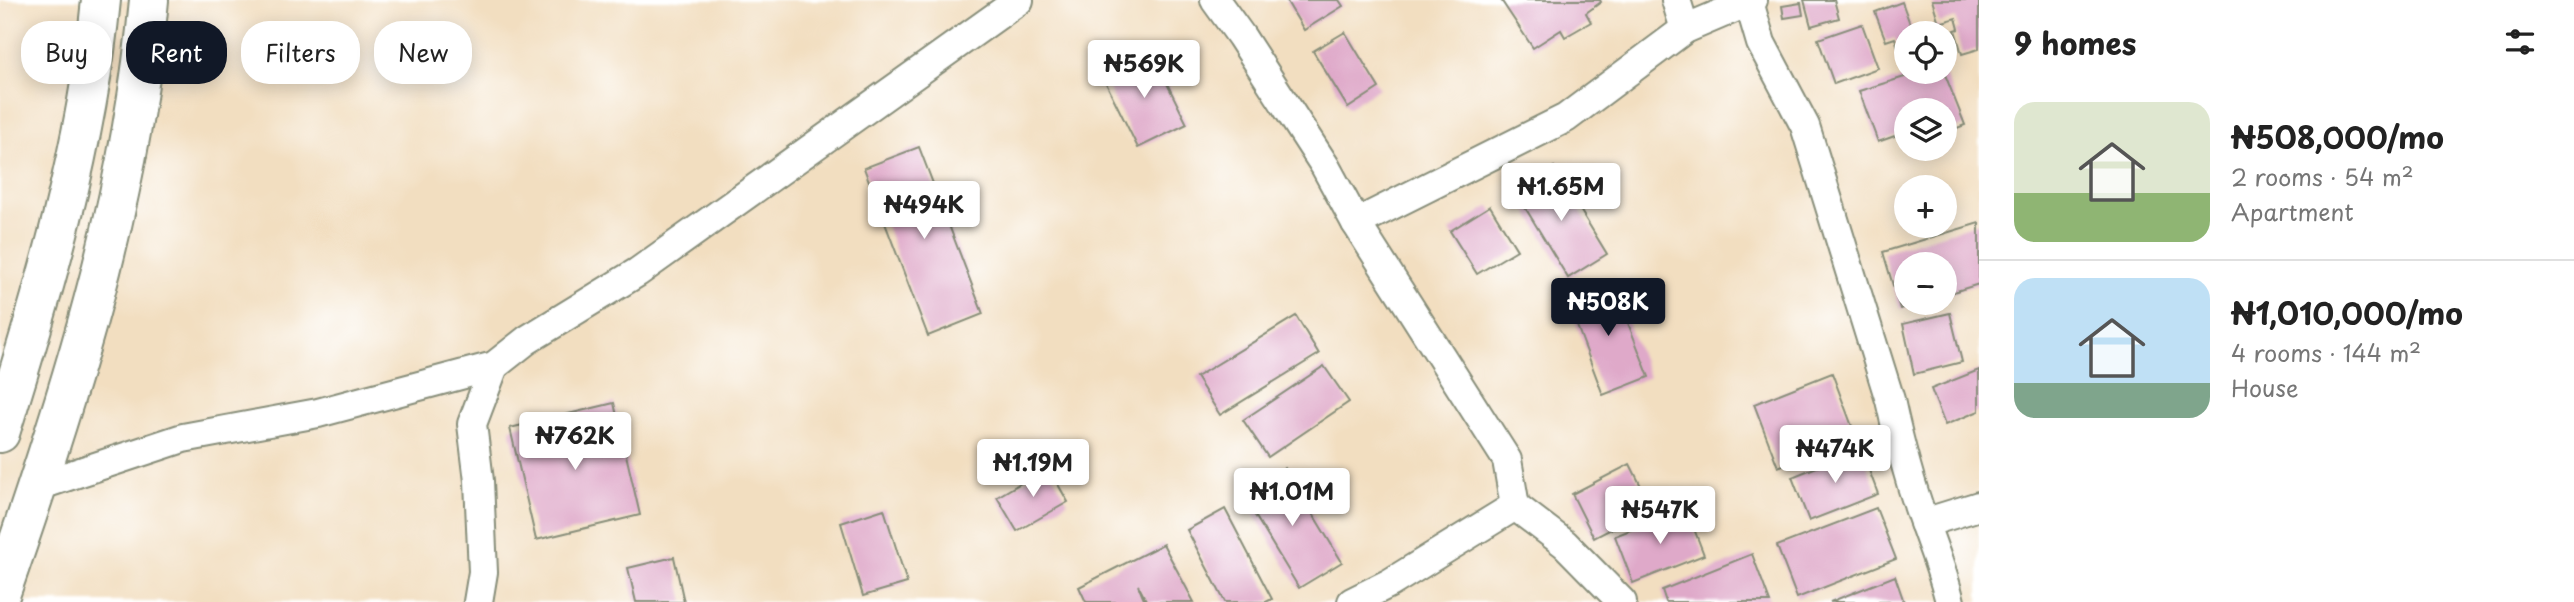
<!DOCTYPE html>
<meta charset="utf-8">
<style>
body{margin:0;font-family:"Playpen Sans",sans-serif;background:#f2f2f2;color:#222;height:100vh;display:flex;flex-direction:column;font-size:26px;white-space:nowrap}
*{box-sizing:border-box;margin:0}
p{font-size:23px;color:#767676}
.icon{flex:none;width:38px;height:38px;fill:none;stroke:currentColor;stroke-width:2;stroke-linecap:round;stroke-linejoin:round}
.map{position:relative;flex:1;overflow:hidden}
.sheet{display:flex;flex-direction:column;background:#fff;width:595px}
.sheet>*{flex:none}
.top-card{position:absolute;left:21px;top:21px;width:665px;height:63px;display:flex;gap:14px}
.tools{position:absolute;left:1894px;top:21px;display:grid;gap:14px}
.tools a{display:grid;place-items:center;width:63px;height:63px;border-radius:50%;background:#fff;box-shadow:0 4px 18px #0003;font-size:35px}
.price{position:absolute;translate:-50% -60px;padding:0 16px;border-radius:7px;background:#fff;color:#222;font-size:23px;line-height:46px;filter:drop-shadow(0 2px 4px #0008)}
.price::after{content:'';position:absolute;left:50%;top:42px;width:21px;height:16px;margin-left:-10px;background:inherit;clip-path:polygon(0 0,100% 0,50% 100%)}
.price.on{background:#111827;color:#fff}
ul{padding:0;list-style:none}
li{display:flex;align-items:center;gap:21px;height:175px;padding:0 35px}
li+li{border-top:2px solid #e0e0e0}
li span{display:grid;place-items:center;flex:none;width:196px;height:140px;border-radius:21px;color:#555}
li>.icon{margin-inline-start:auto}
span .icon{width:84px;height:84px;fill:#fffc;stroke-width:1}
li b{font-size:30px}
h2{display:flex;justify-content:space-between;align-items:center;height:84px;padding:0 35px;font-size:30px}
.chip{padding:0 24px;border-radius:28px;background:#fff;box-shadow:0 4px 18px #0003;font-size:24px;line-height:63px}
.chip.on{background:#111827;color:#fff}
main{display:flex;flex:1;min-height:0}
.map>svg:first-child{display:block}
</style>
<main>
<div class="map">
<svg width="1979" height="602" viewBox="0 0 1979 602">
<rect width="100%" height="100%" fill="#fff"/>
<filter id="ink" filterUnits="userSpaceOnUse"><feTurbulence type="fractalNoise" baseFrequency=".0143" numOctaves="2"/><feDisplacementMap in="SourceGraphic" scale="14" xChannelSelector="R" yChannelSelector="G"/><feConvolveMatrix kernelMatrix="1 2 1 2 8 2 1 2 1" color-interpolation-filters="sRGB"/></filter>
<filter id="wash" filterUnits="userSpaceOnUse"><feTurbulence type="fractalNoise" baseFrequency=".00686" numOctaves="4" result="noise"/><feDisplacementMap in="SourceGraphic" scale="28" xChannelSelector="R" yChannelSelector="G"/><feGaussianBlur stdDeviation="1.57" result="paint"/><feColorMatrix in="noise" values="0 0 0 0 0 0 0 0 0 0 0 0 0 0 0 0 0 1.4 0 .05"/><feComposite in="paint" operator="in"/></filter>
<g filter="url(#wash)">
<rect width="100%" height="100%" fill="#f2dec0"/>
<g id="blocks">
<g fill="#dfa9c9">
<polygon points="1286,0 1339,0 1343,6 1304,30"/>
<polygon points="1501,0 1600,0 1601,2 1586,13 1591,22 1565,37 1561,30 1533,48"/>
<polygon points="1804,0 1834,0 1839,18 1811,26"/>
<polygon points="1932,0 1979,0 1979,49 1962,54 1955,30 1959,29 1956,18 1939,23"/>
<polygon points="1902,2 1913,32 1938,25 1940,33 1906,33 1906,65 1904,66 1895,38 1886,41 1875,12"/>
<polygon points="1801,3 1803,15 1784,18 1782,6"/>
<polygon points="1862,24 1878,68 1834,84 1818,39"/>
<polygon points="1345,32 1379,88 1348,108 1313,51"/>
<polygon points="1151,51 1187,124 1138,148 1102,75"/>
<polygon points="1921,72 1944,72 1965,125 1944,133 1944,110 1906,110 1906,132 1878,142 1859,91"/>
<polygon points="919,147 983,314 928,336 864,168"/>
<polygon points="1554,167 1607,254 1568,278 1515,191"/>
<polygon points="1490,206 1517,250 1477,274 1450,231"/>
<polygon points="1979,223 1979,284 1944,295 1944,264 1906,264 1906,303 1916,303 1900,309 1883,252"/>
<polygon points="1612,282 1649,377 1603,395 1567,299"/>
<polygon points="1950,313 1962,362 1914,374 1903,324"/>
<polygon points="1296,316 1319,354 1220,415 1196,377"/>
<polygon points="1324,366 1349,402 1268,457 1243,420"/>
<polygon points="1979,370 1979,411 1945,425 1931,389"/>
<polygon points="1832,373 1856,437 1778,467 1754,404"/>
<polygon points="614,403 640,515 536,540 510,428"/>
<polygon points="1861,449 1878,494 1809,521 1792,477"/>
<polygon points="1630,464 1652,508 1594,538 1572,494"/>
<polygon points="1048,467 1068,502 1017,531 997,497"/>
<polygon points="1285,468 1342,562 1299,588 1242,494"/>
<polygon points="1686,508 1704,555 1633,583 1615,536"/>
<polygon points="1876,508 1896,559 1797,598 1777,546"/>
<polygon points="884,509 907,583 863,596 841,523"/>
<polygon points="1225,509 1272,599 1266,602 1225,602 1187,530"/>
<polygon points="1163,544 1194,602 1147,602 1138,585 1145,602 1086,602 1079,587"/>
<polygon points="1752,554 1770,602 1666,602 1662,590"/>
<polygon points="674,557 684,602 636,602 628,568"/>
<polygon points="1895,576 1904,602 1830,602"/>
</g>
</g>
</g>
<g filter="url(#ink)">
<use href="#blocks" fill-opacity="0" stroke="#888e7a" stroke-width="2"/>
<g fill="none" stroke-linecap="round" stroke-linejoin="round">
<g stroke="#888e7a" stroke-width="32">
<g id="minor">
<polyline points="1215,0 1241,36 1325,166 1356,223 1507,460 1515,506 1565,544 1622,602"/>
<polyline points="1676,0 1685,29"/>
<path d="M1749,2L1761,43L1805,126L1890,400C1899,442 1910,484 1925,525C1934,551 1944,575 1950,602"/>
<polyline points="1356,223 1566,118 1685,29 1753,0"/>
<polyline points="38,486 183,438 318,413 494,366 527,340 638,272 1019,0"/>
<polyline points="1924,523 1979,506"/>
<polyline points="478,602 483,572 479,481 472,424 494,366"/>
<polyline points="1352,602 1390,583 1515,506"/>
</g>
</g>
<g stroke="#888e7a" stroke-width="42">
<g id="primary">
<path d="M0,433C44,292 87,147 101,0"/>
<path d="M0,595C67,403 131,204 149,0"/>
</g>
</g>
<use href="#minor" stroke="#fff" stroke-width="28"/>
<use href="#primary" stroke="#fff" stroke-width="38"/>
</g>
</g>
</svg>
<div class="tools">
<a><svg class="icon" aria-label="locate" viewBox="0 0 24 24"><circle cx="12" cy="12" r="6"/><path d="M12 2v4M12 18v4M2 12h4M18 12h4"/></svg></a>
<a><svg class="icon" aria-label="layers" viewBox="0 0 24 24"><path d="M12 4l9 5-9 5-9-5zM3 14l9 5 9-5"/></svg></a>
<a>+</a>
<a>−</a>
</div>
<b class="price" style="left:1144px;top:100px">₦569K</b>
<b class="price" style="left:1561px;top:223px">₦1.65M</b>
<b class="price" style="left:924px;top:241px">₦494K</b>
<b class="price on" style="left:1608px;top:338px">₦508K</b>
<b class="price" style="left:575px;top:472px">₦762K</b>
<b class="price" style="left:1835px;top:485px">₦474K</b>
<b class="price" style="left:1033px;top:499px">₦1.19M</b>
<b class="price" style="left:1292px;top:528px">₦1.01M</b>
<b class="price" style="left:1660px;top:546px">₦547K</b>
<div class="top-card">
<a class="chip">Buy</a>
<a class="chip on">Rent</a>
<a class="chip">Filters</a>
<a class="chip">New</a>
</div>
</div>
<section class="sheet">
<h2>9 homes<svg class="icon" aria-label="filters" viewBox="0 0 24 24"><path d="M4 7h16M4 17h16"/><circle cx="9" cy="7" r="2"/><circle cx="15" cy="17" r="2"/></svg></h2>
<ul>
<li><span style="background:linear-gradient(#dfe7d0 65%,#8fb573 0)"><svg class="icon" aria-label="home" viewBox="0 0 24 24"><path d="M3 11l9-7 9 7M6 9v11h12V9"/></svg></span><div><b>₦508,000/mo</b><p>2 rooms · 54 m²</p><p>Apartment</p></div></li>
<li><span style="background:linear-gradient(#bfe0f5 75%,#7fa58c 0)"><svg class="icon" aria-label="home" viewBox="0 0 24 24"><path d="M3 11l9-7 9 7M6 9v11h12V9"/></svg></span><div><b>₦1,010,000/mo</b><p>4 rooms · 144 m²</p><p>House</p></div></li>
</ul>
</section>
</main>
